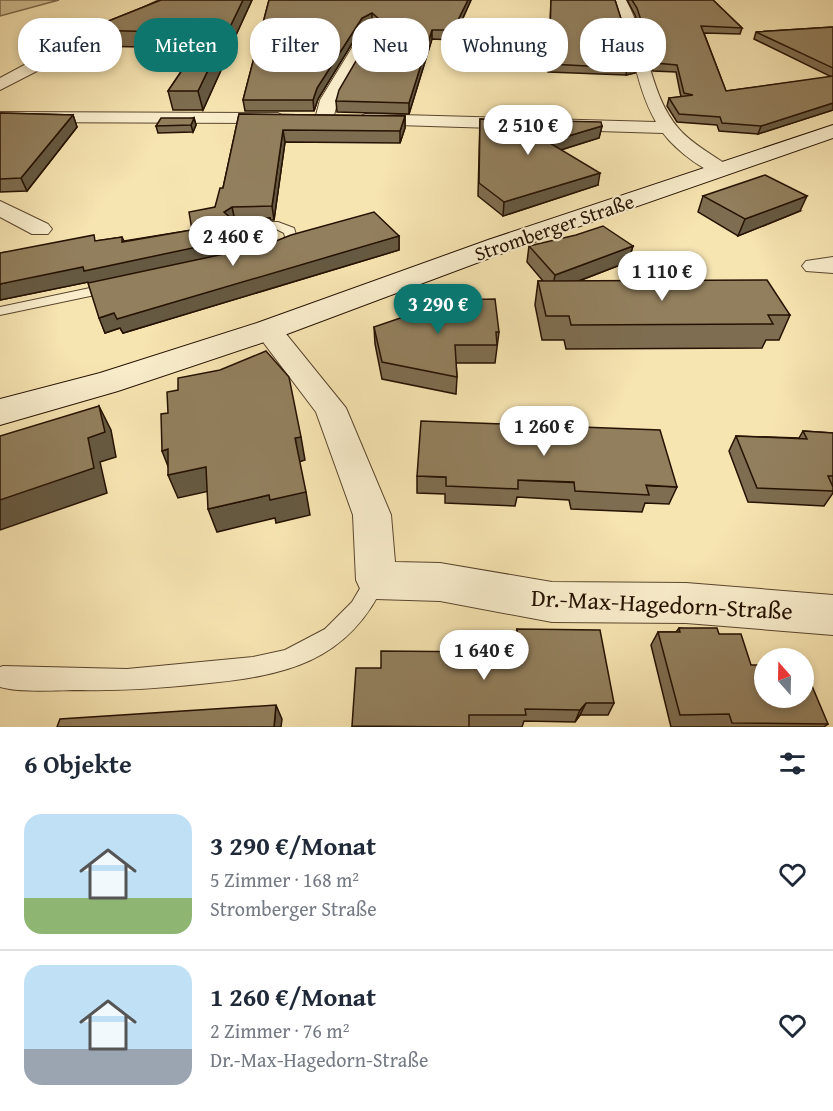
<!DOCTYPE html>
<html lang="de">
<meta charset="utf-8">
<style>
body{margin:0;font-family:"Gentium Book Plus",serif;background:#f6f6f7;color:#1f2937;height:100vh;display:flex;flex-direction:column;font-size:22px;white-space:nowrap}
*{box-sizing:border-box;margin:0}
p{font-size:20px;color:#747a83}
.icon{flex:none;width:33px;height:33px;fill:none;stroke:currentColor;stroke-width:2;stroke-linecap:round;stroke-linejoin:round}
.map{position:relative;height:727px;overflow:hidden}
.side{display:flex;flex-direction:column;background:#fff;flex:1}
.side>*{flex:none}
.banner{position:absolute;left:18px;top:18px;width:798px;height:54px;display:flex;gap:12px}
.needle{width:39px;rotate:340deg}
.controls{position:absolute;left:754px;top:648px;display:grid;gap:12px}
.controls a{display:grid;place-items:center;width:60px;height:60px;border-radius:50%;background:#fff;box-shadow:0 3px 9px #0003;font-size:30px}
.price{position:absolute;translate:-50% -51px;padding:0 14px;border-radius:21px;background:#fff;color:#222;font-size:20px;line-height:39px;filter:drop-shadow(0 2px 3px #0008)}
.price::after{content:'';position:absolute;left:50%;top:36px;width:18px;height:14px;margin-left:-9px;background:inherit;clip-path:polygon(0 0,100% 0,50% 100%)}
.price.selected{background:#0f766e;color:#fff}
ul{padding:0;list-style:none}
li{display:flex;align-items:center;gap:18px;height:150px;padding:0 24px}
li+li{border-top:2px solid #e0e1e3}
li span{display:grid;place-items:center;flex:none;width:168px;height:120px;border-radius:18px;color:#555}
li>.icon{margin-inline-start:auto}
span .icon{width:72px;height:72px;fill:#fffc;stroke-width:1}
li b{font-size:26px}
h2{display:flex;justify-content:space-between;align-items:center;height:72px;padding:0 24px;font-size:26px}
.tag{padding:0 21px;border-radius:24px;background:#fff;box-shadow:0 3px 9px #0003;font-size:21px;line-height:54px}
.tag.selected{background:#0f766e;color:#fff}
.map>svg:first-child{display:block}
</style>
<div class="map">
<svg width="833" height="727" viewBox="0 0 833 727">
<rect width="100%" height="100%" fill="#f6e4b1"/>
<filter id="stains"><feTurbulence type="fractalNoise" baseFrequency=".00333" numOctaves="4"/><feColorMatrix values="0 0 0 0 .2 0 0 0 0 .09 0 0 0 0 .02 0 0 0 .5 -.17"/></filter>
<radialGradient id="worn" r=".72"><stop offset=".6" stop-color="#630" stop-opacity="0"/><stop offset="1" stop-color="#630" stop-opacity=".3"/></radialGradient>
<polygon fill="#d3c093" stroke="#7c694a" stroke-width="1.5" points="0,0 59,0 0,16"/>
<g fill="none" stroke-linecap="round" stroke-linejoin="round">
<g stroke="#5a462e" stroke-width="2">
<g id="lane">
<polygon points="250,222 278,222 294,228 297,238 285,251 277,251 275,248 285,237 284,233 276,229 246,228 244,226"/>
<polygon points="109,284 116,288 114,291 0,315 0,307"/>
<path d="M376,571L383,573L386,580C348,664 283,676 200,684C160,688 122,691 82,690C59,690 20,693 0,687V667L3,666L127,669L253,657L285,650L325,629L352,602L369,573Z"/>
</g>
</g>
<g stroke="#5a462e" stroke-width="2">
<g id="street">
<polygon points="159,0 175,0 0,90 0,78 43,55"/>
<path d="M614,0H626C648,40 649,95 679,129C693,145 712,154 728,166L731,170L728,174C710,179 674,148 663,133L365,124L356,119L365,114L656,122C634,84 633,39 614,0Z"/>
<polygon points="371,24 378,28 338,100 333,119 324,124 318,123 315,119 320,100 364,28"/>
<polygon points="0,112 278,113 287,118 278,123 0,122"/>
<polygon points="0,201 48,224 52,229 48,234 32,234 0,217"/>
<polygon points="833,257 833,273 806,271 802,266 806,261"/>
<polygon points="268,321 278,324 346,408 391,515 395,562 440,563 552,582 686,583 833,595 833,635 686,623 552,622 440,601 376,599 362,593 356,580 353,515 316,412 254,330 258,324"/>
</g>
</g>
<g stroke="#261202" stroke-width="2">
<polygon id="secondary" points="833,125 833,138 506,252 279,337 118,391 0,425 0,399 100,373 257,323 488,240"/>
</g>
<use href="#lane" fill="#f9edcc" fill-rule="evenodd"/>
<use href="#street" fill="#f9edcc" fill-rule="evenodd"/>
<use href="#secondary" fill="#f9edcc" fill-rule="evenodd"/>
</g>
<g fill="#7e6d50" stroke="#261202" stroke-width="1.5">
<polygon points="161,0 252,0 230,48 225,48 227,57 203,110 173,110 168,91 197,48 91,46 86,30"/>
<polygon points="269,0 471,0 453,40 432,39 409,114 337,112 336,101 376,26 372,22 362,27 318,99 314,111 245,111 243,100"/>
<polygon points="551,0 615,0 636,66 635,73 626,75 548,72"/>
<polygon points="627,0 713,0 742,28 740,34 704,33 726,91 832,77 754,39 756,32 833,27 833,110 758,134 719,131 717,125 677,122 667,106 669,98 681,97 676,72 653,71 635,15"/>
<polygon points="0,113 73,115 77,127 27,191 0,192"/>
<polygon points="239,114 405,116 405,128 400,143 285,142 274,220 270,220 272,231 271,243 399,236 399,250 123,333 120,328 105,333 88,282 0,300 0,253 96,241 122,237 124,241 192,230 215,207 223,188"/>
<polygon points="194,118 196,125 193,132 158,133 156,126"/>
<polygon points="480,119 602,126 599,138 561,150 598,185 503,216 478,196"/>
<polygon points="703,196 800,211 738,236 698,212"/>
<polygon points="529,246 633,246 628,262 579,281 790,315 779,340 766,340 762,348 566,349 564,340 542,340 535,305 538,281 543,281 527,262"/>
<polygon points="374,327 499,332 495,363 456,363 457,377 456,394 382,379 375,344"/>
<polygon points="803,431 833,433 833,493 824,506 748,502 729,451 736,436 799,438"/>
<polygon points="417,476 677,487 669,504 645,503 642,512 571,509 569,500 517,497 515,506 445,503 445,494 417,493"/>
<polygon points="679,628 719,634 751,665 828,724 824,727 671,727 651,645 658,632 676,632"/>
<polygon points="517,629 614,703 608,715 580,715 575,722 524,721 522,727 352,727 381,668 487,652 490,639 515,640"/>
</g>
<g fill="#665941" stroke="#261202" stroke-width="1.5">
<polygon points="243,0 252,0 230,48 227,33"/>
<polygon points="468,0 471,0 453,40 453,30"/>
<polygon points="372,13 372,22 362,27 318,99 314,111 313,100 317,88 362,18"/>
<polygon points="432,30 432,39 409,114 409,103"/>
<polygon points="223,39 227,57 203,110 198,91"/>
<polygon points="636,66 635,73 626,75 627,68"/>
<polygon points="833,103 833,110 758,134 761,126"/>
<polygon points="73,115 77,127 27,191 21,178"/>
<polygon points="405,116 405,128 400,143 400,131"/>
<polygon points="194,118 196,125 193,132 191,125"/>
<polygon points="602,126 599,138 547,154 548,142"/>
<polygon points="283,130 285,142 274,220 272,206"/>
<polygon points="600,173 598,185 503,216 504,202"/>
<polygon points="807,196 800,211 738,236 745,219"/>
<polygon points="232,207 235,221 227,226 224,212"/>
<polygon points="270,218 272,231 270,246 90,285 88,282 0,300 0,284"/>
<polygon points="399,236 399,250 123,333 120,328 105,333 99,318 114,313"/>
<polygon points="633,246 628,262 552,291 555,275"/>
<polygon points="99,406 111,430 116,457 100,462 107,493 0,530 0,500 88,438"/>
<polygon points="301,437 305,460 299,462 295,438"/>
<polygon points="168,449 206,467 214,490 178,498 168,475 171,474 162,451"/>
<polygon points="306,492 310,515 276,523 275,518 217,532 208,509 269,495"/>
<polygon points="586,703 580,715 575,722 580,710"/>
<polygon points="276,705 282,719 281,727 274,727"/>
</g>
<g fill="#927f5d" stroke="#261202" stroke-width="1.5">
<polygon points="161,0 243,0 227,33 210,33 208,32 207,33 86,30"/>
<polygon points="269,0 468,0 453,30 432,30 409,103 336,101 339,90 380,20 372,13 362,18 317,88 313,100 243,100"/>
<polygon points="551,0 615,0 636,66 627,68 549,64"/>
<polygon points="632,0 713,0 742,28 701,26 726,91 833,76 833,103 761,126 722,123 720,117 679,114 669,98 693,95 684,93 677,65 655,63 637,8"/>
<polygon points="833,27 833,68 756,32"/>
<polygon points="208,32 223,39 198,91 168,91"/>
<polygon points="0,113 73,115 21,178 0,179"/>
<polygon points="239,114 405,116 400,131 283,130 272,206 232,207 224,212 232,219 270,218 268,232 84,271 83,267 0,284 0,253 94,235 95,241 122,237 122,242 192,230 189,212 215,207 220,188 223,188"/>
<polygon points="161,118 194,118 191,125 156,126"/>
<polygon points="480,119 601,122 602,126 548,142 600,173 504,202 479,183"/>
<polygon points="765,175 807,196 745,219 703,196"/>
<polygon points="374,212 399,236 117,319 114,313 99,318 88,283 266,245 291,235"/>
<polygon points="603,226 633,246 555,275 529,246 576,235"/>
<polygon points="767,280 790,315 768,315 773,324 571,325 569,316 546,316 538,281"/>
<polygon points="495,299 499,332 496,332 497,345 455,345 457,377 382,362 374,327 453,300"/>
<polygon points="266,351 289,377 301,437 295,438 306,492 270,500 269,495 208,509 206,467 168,475 168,449 162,451 161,414 168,413 167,392 178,390 178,378 220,370"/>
<polygon points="99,406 105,432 88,438 94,468 0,500 0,436"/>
<polygon points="421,421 660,430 677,487 646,485 649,495 575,491 574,482 518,480 518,489 446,486 446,477 417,476"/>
<polygon points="803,431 833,433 833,476 828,476 833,487 833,491 757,488 736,436 807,439"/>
<polygon points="679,628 717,628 719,634 741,634 751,665 765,665 765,698 804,698 804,667 828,724 732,723 729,714 680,715 658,632 680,632"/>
<polygon points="517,629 600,630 614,703 586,703 580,710 525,709 526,715 469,715 469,727 352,726 356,668 381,668 381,651 491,652 490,639 518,640"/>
<polygon points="276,705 274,727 57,727 60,719"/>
</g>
<g text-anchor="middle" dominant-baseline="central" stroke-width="4.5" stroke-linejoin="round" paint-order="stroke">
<g font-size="20" fill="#261202" stroke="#f9edcc">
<text transform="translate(554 227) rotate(-19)">Stromberger Straße</text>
</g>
<g font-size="24" fill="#261202" stroke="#f9edcc">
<text transform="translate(662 604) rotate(3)">Dr.-Max-Hagedorn-Straße</text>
</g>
</g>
<rect width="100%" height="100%" filter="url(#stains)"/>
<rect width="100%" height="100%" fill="url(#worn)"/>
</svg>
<div class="controls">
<a><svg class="needle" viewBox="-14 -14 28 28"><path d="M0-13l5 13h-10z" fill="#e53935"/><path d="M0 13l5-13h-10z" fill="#747a83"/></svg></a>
</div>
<b class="price" style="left:528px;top:156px">2 510 €</b>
<b class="price" style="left:233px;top:267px">2 460 €</b>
<b class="price" style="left:662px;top:302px">1 110 €</b>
<b class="price selected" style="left:438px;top:335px">3 290 €</b>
<b class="price" style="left:544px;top:457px">1 260 €</b>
<b class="price" style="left:484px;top:681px">1 640 €</b>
<div class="banner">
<a class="tag">Kaufen</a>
<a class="tag selected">Mieten</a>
<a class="tag">Filter</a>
<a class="tag">Neu</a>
<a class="tag">Wohnung</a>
<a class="tag">Haus</a>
</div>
</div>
<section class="side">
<h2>6 Objekte<svg class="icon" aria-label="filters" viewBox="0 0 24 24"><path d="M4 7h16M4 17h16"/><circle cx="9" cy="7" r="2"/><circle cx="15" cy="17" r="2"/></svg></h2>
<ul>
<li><span style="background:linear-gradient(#bfe0f5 70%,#8fb573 0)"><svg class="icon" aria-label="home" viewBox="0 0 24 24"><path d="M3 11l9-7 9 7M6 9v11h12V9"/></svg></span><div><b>3 290 €/Monat</b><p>5 Zimmer · 168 m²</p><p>Stromberger Straße</p></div><svg class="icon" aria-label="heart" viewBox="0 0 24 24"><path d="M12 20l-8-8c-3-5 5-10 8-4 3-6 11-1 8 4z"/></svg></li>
<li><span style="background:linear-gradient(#bfe0f5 70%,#9aa5b1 0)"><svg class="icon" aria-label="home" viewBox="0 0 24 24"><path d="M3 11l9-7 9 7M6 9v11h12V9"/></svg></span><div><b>1 260 €/Monat</b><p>2 Zimmer · 76 m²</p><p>Dr.-Max-Hagedorn-Straße</p></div><svg class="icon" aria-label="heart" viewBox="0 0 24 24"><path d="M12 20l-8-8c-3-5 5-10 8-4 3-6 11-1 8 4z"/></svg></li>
</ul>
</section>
